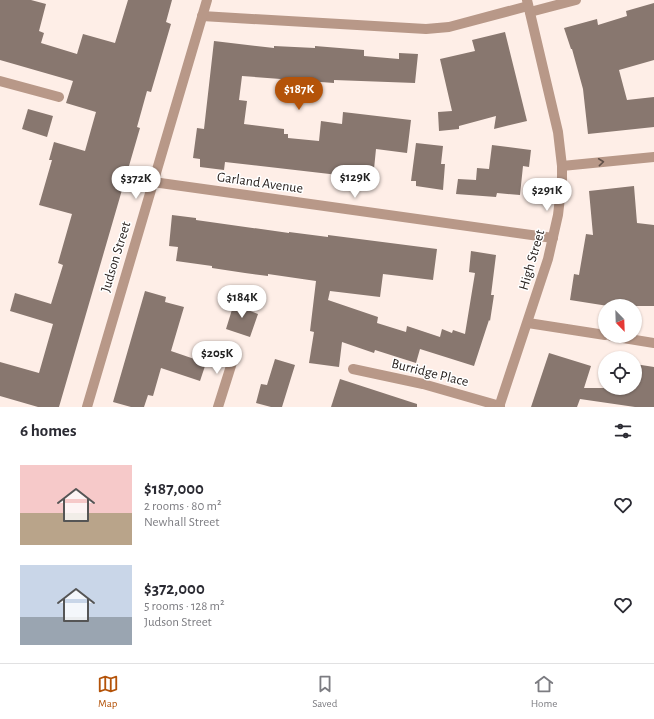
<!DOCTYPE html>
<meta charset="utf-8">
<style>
body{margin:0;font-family:"Alegreya Sans",sans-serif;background:#f7f7f7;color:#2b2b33;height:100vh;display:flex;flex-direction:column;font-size:15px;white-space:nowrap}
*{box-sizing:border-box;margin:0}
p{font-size:13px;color:#7c7c81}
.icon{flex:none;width:22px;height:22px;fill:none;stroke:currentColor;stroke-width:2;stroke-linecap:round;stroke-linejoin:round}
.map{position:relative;height:407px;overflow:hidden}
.details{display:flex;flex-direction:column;background:#fff;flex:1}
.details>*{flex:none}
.needle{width:26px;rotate:157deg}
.controls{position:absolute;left:598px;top:299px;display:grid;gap:8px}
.controls a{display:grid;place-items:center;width:44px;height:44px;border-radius:50%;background:#fff;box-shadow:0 1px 3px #0004;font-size:20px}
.price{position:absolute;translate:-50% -34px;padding:0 9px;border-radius:14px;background:#fff;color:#222;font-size:13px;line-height:26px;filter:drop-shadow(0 1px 2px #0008)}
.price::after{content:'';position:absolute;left:50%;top:24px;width:12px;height:9px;margin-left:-6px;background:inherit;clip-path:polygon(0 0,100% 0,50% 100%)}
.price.on{background:#b45309;color:#fff}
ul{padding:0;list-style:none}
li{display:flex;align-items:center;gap:12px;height:100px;padding:0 20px}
li span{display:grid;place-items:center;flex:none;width:112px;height:80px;border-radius:0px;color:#555}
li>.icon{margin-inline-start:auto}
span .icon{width:48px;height:48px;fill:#fffc;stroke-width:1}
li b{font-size:17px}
h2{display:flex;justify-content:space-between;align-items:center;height:48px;padding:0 20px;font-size:17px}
.menu{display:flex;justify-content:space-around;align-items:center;height:56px;border-top:1px solid #e1e1e2;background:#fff;font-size:11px;color:#7c7c81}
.menu a{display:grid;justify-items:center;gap:2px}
.menu .on{color:#b45309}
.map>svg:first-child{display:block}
</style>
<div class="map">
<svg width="654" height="407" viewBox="0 0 654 407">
<rect width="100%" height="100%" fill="#feeee7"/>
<g fill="#88776f">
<polygon points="0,0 31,0 46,4 39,31 44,33 41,43 77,54 83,34 115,43 128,0 172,0 166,22 171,24 151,92 147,91 137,127 140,128 59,407 38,407 0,396 0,362 39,373 53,324 10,311 15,293 51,304 63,265 58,263 72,214 39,205 52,160 49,160 54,142 85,151 96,112 66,103 73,81 0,60"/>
<polygon points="654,3 654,60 619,70 627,100 654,97 654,127 588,134 583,89 572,49 571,49 564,28 597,19 598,25 627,16 626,11"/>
<polygon points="505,32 527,121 494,129 496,116 459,126 459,129 439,131 438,112 452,111 440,59 475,51 472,40"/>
<polygon points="214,41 274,48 274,46 315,48 315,46 364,50 364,56 399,59 399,53 418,54 415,83 334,80 334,83 242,76 239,100 247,101 244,124 284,129 284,134 288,134 288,138 319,141 321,121 342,124 343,112 411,120 407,153 376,149 373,179 225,162 224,170 200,167 200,159 193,158 197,128 204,129"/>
<polygon points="28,109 53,116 47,137 22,129"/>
<polygon points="416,143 443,146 441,164 445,164 443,190 416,186 416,181 411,181"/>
<polygon points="492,145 531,150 529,167 523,166 520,195 497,193 496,197 456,194 458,179 476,180 477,168 489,169"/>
<polygon points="634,186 637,223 654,225 654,306 608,306 570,300 574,274 579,275 586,234 593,235 589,191"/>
<polygon points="172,215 196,218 196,220 289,233 289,232 328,237 328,235 437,249 433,280 383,274 380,297 330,291 328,300 378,317 377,323 406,332 407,326 440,337 442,329 452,333 453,330 465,334 475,273 469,272 471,251 496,255 491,295 494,295 490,321 489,320 474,366 420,349 416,363 375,350 374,353 342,342 339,367 309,363 314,332 310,331 316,281 268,274 268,276 245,273 212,268 212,266 176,261 178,247 169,246"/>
<polygon points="145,291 166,297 165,302 184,307 171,351 206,363 200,381 161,368 153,396 148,395 144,407 131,407 113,402"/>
<polygon points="235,300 250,305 248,310 258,314 250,337 226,329"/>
<polygon points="549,353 591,366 584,388 635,388 635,364 654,367 654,407 635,407 580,399 577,407 531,407"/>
<polygon points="275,359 295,365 282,407 271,407 256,403 261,384 267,385"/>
<polygon points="340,379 417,404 417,407 331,407"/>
</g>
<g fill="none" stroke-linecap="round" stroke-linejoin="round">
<g stroke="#b89888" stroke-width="10">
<polyline points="530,12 576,0"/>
<polyline points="202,16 426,29 449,27 528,6"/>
<polyline points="0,81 59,97"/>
<polyline points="562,166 654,157"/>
<polyline points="153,182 553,238"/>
<polyline points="528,323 605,335"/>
<polyline points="611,336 654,343"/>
<polyline points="353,369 423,384 500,406"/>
<polyline points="87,407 207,0"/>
<polyline points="218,407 236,350"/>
</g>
<polyline stroke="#b89888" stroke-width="10" points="499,407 548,259 558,215 562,180 562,166 558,132 527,0"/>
</g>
<defs><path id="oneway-chevron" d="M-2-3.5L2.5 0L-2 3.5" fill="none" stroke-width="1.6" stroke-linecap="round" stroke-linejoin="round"/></defs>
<use stroke="#63524a" href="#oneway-chevron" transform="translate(601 162) rotate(-6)"/>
<g text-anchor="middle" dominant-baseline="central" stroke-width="3" stroke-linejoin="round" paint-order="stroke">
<g font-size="14" fill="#2b2421" stroke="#fff">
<text transform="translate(260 183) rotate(8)">Garland Avenue</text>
<text transform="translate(116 257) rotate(-73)">Judson Street</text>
<text transform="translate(532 260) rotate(-74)">High Street</text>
<text transform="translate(430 373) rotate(14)">Burridge Place</text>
</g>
</g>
</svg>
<div class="controls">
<a><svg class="needle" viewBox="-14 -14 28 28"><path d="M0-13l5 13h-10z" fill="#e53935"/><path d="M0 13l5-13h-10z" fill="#7c7c81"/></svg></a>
<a><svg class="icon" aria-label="locate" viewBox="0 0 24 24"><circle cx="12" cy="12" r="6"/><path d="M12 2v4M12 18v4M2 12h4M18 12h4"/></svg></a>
</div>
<b class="price on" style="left:299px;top:111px">$187K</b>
<b class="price" style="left:355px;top:199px">$129K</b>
<b class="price" style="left:136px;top:200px">$372K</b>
<b class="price" style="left:547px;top:212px">$291K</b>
<b class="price" style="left:242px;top:319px">$184K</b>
<b class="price" style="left:217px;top:375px">$205K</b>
</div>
<section class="details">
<h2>6 homes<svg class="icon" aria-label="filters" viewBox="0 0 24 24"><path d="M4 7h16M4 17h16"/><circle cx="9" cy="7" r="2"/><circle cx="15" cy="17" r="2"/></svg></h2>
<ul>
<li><span style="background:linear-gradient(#f6c9c9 60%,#b9a48a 0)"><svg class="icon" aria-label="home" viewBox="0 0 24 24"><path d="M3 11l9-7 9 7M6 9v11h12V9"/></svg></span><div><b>$187,000</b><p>2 rooms · 80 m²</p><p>Newhall Street</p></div><svg class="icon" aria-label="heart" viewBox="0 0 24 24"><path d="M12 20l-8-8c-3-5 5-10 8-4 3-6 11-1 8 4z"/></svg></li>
<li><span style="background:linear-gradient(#c9d6e8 65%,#9aa5b1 0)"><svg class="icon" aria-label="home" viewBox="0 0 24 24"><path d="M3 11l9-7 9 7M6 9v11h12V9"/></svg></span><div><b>$372,000</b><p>5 rooms · 128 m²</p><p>Judson Street</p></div><svg class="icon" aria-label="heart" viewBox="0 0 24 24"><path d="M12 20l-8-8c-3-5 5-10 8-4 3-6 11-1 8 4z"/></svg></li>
</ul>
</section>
<nav class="menu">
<a class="on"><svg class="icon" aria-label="map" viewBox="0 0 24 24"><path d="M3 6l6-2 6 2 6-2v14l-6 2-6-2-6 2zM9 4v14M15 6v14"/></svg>Map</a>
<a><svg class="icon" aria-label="saved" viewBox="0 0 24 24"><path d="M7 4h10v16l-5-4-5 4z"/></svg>Saved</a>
<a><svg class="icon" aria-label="home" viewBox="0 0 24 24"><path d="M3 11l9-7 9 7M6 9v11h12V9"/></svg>Home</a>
</nav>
